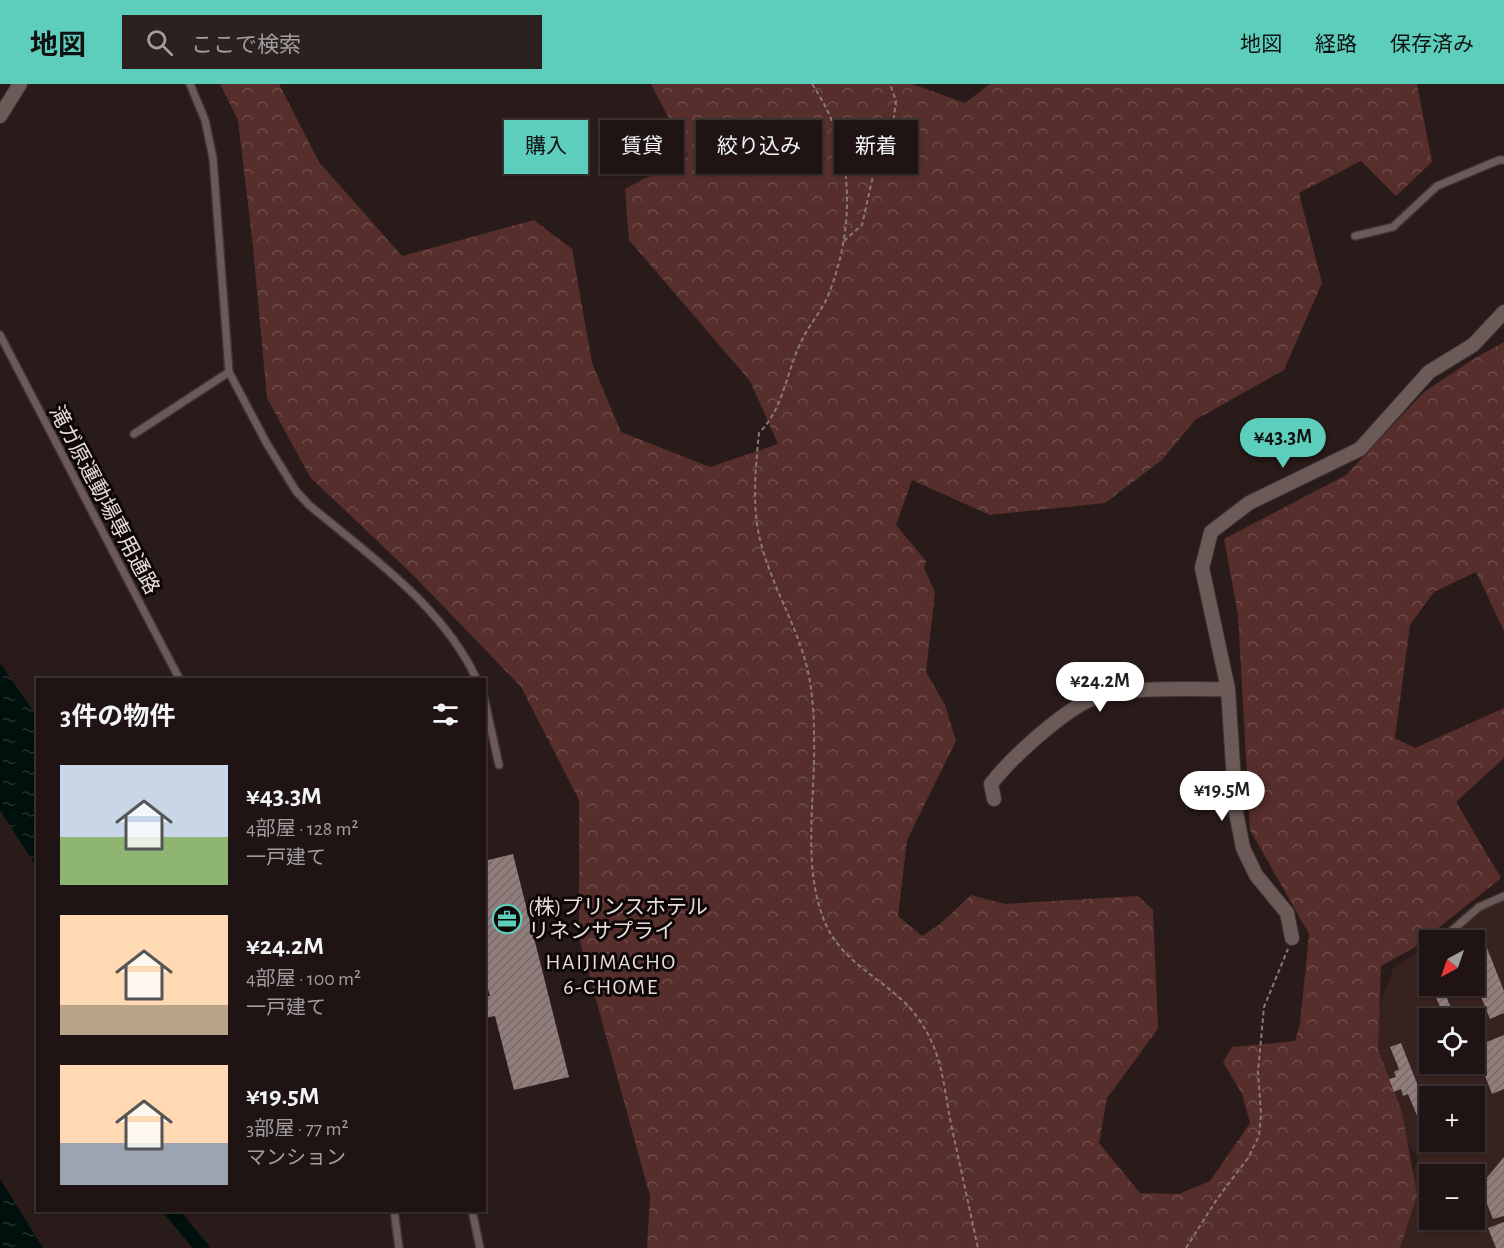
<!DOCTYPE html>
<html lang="ja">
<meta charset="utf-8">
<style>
body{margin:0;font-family:"Alegreya Sans","Noto Sans JP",sans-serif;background:#2c2121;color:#f1f3f6;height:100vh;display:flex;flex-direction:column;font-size:22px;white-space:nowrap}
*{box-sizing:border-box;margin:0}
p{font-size:20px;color:#a19ea0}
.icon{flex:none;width:33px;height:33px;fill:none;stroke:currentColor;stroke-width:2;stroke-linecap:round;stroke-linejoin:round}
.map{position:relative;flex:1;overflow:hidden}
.sheet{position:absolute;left:36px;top:594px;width:450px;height:534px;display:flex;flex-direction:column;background:#1f1413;border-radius:0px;box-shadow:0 2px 4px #0004,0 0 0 2px #3c3333}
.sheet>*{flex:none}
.guide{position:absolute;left:504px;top:36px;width:570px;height:54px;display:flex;gap:12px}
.needle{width:39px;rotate:220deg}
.fabs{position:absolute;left:1419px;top:846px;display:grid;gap:12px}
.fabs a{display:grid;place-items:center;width:66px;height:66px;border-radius:0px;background:#1f1413;box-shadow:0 2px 4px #0004,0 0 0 2px #3c3333;font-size:30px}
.price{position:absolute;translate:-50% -51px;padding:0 14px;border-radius:21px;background:#fff;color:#222;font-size:20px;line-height:39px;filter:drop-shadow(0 2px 3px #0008)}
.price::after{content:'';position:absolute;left:50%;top:36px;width:18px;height:14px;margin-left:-9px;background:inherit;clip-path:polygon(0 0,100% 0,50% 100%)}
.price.on{background:#5ccebb;color:#111}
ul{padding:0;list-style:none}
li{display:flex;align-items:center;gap:18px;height:150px;padding:0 24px}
li span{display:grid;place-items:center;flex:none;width:168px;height:120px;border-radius:0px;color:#555}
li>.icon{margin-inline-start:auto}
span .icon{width:72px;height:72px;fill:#fffc;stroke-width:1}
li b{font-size:26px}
h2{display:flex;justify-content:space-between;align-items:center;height:72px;padding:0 24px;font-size:26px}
.tag{padding:0 21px;border-radius:0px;background:#1f1413;box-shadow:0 2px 4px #0004,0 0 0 2px #3c3333;font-size:21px;line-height:54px}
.tag.on{background:#5ccebb;color:#111}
header{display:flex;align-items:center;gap:36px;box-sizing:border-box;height:84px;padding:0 30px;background:#5ccebb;color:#111}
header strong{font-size:28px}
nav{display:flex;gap:33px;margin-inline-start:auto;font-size:21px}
.search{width:420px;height:54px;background:#2c2121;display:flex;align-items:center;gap:15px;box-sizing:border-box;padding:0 21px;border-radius:0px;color:#a19ea0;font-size:22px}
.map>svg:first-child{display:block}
</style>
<header>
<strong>地図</strong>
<div class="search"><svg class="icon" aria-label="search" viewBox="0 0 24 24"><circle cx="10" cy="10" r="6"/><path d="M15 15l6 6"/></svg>ここで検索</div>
<nav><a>地図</a><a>経路</a><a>保存済み</a></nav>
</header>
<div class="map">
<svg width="1504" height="1164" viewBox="0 0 1504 1164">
<defs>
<pattern id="forest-crowns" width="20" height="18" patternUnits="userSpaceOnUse" patternTransform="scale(1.5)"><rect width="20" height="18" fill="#562e2b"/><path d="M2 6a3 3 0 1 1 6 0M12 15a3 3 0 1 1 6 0" fill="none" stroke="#6e4c49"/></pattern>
<pattern id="water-ripples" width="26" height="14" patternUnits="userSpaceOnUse" patternTransform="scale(1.5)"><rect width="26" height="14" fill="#00100c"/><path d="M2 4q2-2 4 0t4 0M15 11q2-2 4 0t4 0" fill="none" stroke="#25322f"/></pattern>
<pattern id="building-hatch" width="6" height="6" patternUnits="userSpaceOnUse" patternTransform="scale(1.5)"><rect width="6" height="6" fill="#917e7c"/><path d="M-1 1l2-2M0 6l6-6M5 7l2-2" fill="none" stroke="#766968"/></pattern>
</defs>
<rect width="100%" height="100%" fill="#291b19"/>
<path fill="#382220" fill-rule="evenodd" d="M1504,806V1164H1383L1418,1074L1369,999L1362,970L1393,885L1429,860L1430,902H1474V856H1434ZM1430,934H1474V980H1430ZM1430,1012H1474V1058H1430ZM1430,1090H1474V1136H1430Z"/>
<polygon fill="url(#forest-crowns)" points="220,0 279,0 319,78 402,172 534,136 572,165 592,279 621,348 710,383 778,360 750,297 629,156 625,105 688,71 651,0 912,0 965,19 990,0 1417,0 1432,78 1396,112 1361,77 1299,109 1322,199 1284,286 1195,336 1162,376 1105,419 990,431 912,396 896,441 926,477 924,484 935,508 926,588 945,621 956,657 907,756 898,832 922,852 940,840 971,811 1005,820 1138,812 1153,826 1158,945 1107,1014 1099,1059 1140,1109 1179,1110 1210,1097 1250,1039 1242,1010 1223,978 1232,963 1295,957 1300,940 1309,850 1250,746 1238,531 1224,455 1346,391 1424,308 1475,274 1504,258 1504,547 1476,488 1434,508 1410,541 1395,654 1415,664 1504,624 1504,674 1456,718 1501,794 1412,865 1381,882 1378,965 1402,1028 1417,1111 1400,1164 647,1164 650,1112 579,854 579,716 521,603 414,492 310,393 267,314 253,163 238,36"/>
<g fill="url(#water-ripples)">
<polygon points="0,579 37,633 37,784 0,726"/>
<polygon points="0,1095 43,1164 0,1164"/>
</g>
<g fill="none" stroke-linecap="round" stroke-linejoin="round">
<polyline stroke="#00100c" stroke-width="14" points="170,1126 202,1164"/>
</g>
<g fill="url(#building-hatch)">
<polygon points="513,770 569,993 514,1006 495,932 486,934 484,927 484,913 490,912 484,892 484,777"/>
<polygon points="1480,846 1504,907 1504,929 1490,935 1474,895 1474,856 1459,855"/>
<polygon points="1431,902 1442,902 1455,934 1445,934"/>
<polygon points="1504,951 1504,1005 1492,1010 1474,963"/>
<polygon points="1401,959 1430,1032 1430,1051 1426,1053 1408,1010 1403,1012 1401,1005 1394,1008 1389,995 1396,993 1394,988 1399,985 1390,963"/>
<polygon points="1504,1073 1504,1132 1493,1135 1480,1102"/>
<polygon points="1504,1138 1504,1164 1496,1164 1488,1144"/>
</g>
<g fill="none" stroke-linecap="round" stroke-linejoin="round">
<g stroke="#403534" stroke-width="10">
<g id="service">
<path d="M190,0L205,36L213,74L229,288L267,360L296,407L309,421C370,472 443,522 477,596"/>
<polyline points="1355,152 1393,143 1437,102 1499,76 1504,76"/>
<polyline points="0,251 180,596"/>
<polyline points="134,350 229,288"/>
<polyline points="484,613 499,681"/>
<polyline points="1441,856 1479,823 1504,812"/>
<polyline points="394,1126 399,1164"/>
<polyline points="472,1126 480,1164"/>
</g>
</g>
<g stroke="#403534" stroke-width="16">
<g id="minor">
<polyline points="0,32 20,0"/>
<path d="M994,715L991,700C1010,675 1069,620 1100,612C1135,602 1190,606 1228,605"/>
<polyline points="1292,854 1287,829 1256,791 1243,764 1236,728 1228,605 1202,484 1211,448 1249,419 1360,365 1429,288 1473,261 1504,228"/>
</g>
</g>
<g stroke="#877a79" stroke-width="2" stroke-dasharray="4.5 3" stroke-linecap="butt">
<path d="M812,0C854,61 856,138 830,207C824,224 811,238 803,254C786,286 785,323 759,349C756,379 753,410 757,440C764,488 792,530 805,576C812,599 814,629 814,652C816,714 800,788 828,845C848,884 894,900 918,934C943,970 943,999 951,1040C960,1081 969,1123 978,1164"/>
<polyline points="844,157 862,141 877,74 892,48 896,17 890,0"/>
<polyline points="1186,1164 1217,1115 1248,1074 1259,1052 1261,1030 1258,988 1264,923 1288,865"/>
</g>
<use href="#service" stroke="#6c5a58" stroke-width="7"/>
<use href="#minor" stroke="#6c5a58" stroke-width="14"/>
</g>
<defs>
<g id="office-ring" transform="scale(1.5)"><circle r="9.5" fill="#0e0707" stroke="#5ccebb" stroke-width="1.5"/><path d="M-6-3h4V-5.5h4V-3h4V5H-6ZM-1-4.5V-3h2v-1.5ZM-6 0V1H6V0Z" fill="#5ccebb"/></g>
</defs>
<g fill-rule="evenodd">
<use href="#office-ring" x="507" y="835"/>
</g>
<g text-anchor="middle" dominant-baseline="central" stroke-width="6" stroke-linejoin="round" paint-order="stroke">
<g font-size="21" fill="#e7dcdb" stroke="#0e0707">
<text transform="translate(104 416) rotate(62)">滝ガ原運動場専用通路</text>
</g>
<g font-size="21" fill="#e7dcdb" stroke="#0e0707" text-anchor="start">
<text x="528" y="823">(株)プリンスホテル<tspan x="528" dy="24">リネンサプライ</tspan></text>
</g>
<g font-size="22" letter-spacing="1.5" fill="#e7dcdb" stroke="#0e0707">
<text x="611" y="878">HAIJIMACHO<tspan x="611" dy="25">6-CHOME</tspan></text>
</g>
</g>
</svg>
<div class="fabs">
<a><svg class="needle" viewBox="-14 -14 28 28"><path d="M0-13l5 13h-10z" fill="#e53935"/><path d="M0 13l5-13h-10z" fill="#a19ea0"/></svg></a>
<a><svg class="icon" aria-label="locate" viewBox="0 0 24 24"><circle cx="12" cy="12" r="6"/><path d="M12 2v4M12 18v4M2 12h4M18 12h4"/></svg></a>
<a>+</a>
<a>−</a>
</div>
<b class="price on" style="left:1283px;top:385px">¥43.3M</b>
<b class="price" style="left:1100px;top:629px">¥24.2M</b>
<b class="price" style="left:1222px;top:738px">¥19.5M</b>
<div class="guide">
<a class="tag on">購入</a>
<a class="tag">賃貸</a>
<a class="tag">絞り込み</a>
<a class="tag">新着</a>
</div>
<section class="sheet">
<h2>3件の物件<svg class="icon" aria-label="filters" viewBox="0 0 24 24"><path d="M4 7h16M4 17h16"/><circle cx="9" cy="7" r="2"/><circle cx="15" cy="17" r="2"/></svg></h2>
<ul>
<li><span style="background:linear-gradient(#c9d6e8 60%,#8fb573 0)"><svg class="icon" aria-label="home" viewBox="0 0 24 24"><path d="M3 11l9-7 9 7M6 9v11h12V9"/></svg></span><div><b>¥43.3M</b><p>4部屋 · 128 m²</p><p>一戸建て</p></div></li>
<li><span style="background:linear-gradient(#ffd9b3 75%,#b9a48a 0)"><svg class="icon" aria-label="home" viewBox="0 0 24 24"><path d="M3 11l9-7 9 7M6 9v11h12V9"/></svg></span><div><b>¥24.2M</b><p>4部屋 · 100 m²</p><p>一戸建て</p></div></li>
<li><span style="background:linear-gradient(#ffd9b3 65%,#9aa5b1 0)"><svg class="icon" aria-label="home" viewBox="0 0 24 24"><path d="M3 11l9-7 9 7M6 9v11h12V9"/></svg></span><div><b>¥19.5M</b><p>3部屋 · 77 m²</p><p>マンション</p></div></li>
</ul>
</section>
</div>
